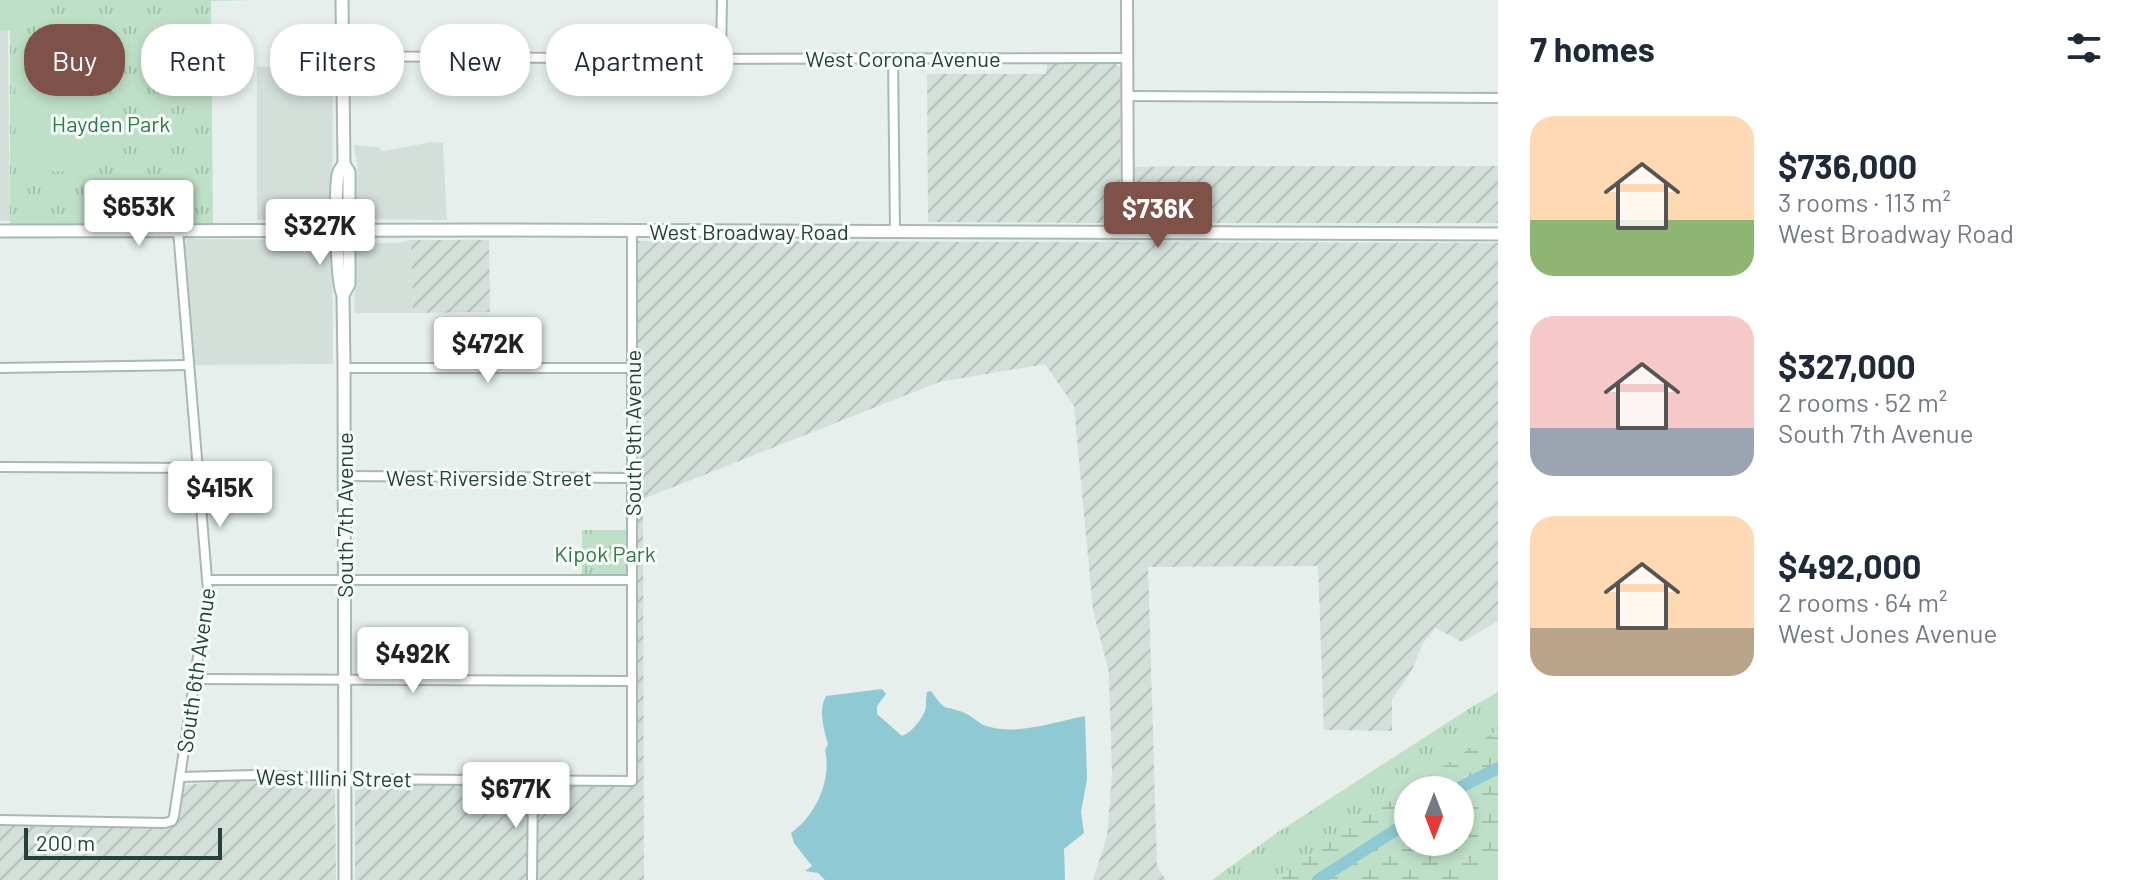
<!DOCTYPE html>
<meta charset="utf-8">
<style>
body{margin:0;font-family:Barlow,sans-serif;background:#f2f2f3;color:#1f2937;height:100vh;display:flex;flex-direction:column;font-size:30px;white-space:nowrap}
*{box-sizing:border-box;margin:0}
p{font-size:26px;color:#747a83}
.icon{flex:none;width:44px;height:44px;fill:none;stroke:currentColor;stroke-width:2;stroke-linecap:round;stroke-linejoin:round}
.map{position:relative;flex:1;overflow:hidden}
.drawer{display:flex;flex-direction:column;background:#fff;width:640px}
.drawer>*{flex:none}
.banner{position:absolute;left:24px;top:24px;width:760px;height:72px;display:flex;gap:16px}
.needle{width:52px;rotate:180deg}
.controls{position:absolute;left:1394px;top:776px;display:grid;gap:16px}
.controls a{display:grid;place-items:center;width:80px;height:80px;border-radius:50%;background:#fff;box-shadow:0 4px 12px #0003;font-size:40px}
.scale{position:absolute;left:24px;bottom:20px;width:198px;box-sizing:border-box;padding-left:8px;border:4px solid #24423a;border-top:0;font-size:22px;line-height:28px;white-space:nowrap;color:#24423a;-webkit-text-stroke:6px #f7fbf9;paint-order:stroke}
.price{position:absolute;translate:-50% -68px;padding:0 18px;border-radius:8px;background:#fff;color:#222;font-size:26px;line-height:52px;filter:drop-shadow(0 2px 4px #0008)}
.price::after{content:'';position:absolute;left:50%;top:48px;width:24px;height:18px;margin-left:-12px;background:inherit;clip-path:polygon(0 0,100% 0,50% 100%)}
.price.on{background:#7f5249;color:#fff}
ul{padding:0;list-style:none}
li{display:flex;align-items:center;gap:24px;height:200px;padding:0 32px}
li span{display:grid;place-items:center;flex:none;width:224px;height:160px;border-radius:24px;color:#555}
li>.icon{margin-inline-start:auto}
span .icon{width:96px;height:96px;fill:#fffc;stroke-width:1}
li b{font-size:34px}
h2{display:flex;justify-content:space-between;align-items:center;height:96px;padding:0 32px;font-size:34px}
.tag{padding:0 28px;border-radius:32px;background:#fff;box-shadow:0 4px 12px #0003;font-size:28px;line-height:72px}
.tag.on{background:#7f5249;color:#fff}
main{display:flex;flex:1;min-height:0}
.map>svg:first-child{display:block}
</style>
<main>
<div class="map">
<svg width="1498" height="880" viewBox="0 0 1498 880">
<defs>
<pattern id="industrial-furrows" width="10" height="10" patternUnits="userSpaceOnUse" patternTransform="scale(2)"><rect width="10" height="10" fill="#d4dfda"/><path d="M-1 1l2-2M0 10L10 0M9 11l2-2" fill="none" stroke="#b6c1bc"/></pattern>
<pattern id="grass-tufts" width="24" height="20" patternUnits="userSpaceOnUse" patternTransform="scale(2)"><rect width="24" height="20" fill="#bfe0c8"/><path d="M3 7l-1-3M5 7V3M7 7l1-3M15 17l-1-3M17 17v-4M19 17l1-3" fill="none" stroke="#a4c1ad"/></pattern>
<pattern id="wetland-marsh" width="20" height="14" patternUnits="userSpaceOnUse" patternTransform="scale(2)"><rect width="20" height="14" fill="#bfe0c8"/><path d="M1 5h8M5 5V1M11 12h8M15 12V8" fill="none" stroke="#a4c1ad"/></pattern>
</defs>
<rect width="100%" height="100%" fill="#e6efeb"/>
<g fill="#d4dfda">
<polygon points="0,30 8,30 10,221 0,221"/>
<polygon points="333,65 332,215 326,219 257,220 257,67"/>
<polygon points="432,142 443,143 447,220 361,219 354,215 357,165 354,145 378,147 383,151"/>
<polygon points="188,239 326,240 332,243 333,364 193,365 184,245"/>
<polygon points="411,240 413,313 354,313 356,248 364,243 398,243"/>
</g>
<g fill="url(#industrial-furrows)">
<polygon points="1047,63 1114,63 1121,68 1120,218 1111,223 928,222 927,74 1046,74"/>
<polygon points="1194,166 1498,166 1498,223 1141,223 1134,219 1132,167"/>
<polygon points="411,240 489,240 490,312 413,313"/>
<polygon points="636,241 1498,243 1498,621 1462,642 1436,628 1423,643 1411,672 1392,699 1392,731 1324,730 1318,566 1148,567 1157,867 1166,880 1093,880 1107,836 1112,775 1109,673 1093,610 1074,406 1045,364 939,382 643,499 644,880 355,880 355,789 357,783 635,786"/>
<polygon points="253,778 332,784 335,790 336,880 0,880 0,824 169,827 177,821 185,785"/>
</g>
<g fill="url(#grass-tufts)" fill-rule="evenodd">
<polygon points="0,0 256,0 211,1 213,229 10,231 10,31 0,30"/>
<polygon points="582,530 628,530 627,577 582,577"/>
<path d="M1498,692V880H1212L1278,832L1470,708ZM1408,790H1460V842H1408Z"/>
</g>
<path fill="url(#wetland-marsh)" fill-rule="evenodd" d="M1498,730V863L1470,880H1272ZM1408,790H1460V842H1408Z"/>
<g fill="#bfe0c8">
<polygon points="0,0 34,0 35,23 31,28 0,26"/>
<polygon points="90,52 91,171 16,172 15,53"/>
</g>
<path fill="#8ec9d4" d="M882,689L886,694L877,706V714L902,736C911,733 926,716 926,705C926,701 926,696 927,692L931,691C947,713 941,704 965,713C972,716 978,723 986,726C1018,736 1053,722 1085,716L1087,779L1081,812L1084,833L1064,849L1065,880H825L818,873L805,871L812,866L794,843L791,833C816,815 832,780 825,750L828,744C824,730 818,710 826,696Z"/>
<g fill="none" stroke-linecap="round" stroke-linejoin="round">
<g stroke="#8ec9d4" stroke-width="12">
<polyline points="1455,790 1498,768"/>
<polyline points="1318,880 1408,822"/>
</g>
<g stroke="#a8b8b2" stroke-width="12">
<g id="minor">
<polyline points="343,56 669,59 1126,58"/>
<polyline points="721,58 722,0"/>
<polyline points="893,58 895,231"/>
<polyline points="1127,96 1498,98"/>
<polyline points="0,368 189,365"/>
<polyline points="344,368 632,368"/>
<polyline points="0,467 198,468"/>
<polyline points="345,476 633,478"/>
<polyline points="208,580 632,580"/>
<polyline points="194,679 632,681"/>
<polyline points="180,777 253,775 345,779 632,781 632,230"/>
<polyline points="0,820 165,823 172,821 174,816 208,591 178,230"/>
<polyline points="532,880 533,780"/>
</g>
</g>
<g stroke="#a8b8b2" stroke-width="14">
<polyline id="tertiary" points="1127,0 1128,233"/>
</g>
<g stroke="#a4bbb3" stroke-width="15">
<g id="secondary">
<polyline points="342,0 344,164 349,172 349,284 343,295"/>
<path d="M344,164C341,168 339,170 338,175C335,192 336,282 343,295L344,368L345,880"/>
<polyline points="0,231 489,230 1498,234"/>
</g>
</g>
<use href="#minor" stroke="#fff" stroke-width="8"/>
<use href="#tertiary" stroke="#fff" stroke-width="10"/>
<use href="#secondary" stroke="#fff" stroke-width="11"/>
</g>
<g text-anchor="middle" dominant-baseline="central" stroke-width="6" stroke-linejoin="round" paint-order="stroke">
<g font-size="22" fill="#24423a" stroke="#f7fbf9">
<text x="903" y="58">West Corona Avenue</text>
<text x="749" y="231">West Broadway Road</text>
<text transform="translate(632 433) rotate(-90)">South 9th Avenue</text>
<text x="489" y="477">West Riverside Street</text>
<text transform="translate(344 515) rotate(-90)">South 7th Avenue</text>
<text transform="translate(195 670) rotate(-82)">South 6th Avenue</text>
<text transform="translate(334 777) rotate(1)">West Illini Street</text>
</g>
<g font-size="22" fill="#2d7a4b" stroke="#f7fbf9">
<text x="111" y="123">Hayden Park</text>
<text x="605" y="553">Kipok Park</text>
</g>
</g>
</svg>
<div class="controls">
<a><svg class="needle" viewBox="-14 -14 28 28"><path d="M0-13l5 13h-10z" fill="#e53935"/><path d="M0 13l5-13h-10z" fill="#747a83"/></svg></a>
</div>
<div class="scale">200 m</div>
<b class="price" style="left:139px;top:248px">$653K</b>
<b class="price on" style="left:1158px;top:250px">$736K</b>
<b class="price" style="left:320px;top:267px">$327K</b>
<b class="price" style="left:488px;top:385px">$472K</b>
<b class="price" style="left:220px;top:529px">$415K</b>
<b class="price" style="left:413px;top:695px">$492K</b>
<b class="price" style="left:516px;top:830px">$677K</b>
<div class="banner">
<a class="tag on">Buy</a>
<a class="tag">Rent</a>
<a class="tag">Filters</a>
<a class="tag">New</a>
<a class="tag">Apartment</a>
</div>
</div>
<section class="drawer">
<h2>7 homes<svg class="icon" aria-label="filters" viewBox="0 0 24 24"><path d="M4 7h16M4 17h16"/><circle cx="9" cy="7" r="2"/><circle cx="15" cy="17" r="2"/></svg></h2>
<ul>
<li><span style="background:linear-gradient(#ffd9b3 65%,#8fb573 0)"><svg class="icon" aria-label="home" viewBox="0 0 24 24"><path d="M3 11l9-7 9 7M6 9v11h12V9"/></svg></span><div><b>$736,000</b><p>3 rooms · 113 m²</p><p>West Broadway Road</p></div></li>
<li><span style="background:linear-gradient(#f6c9c9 70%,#9aa5b1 0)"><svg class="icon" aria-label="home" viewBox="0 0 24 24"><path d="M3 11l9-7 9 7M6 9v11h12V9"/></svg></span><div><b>$327,000</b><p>2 rooms · 52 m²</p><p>South 7th Avenue</p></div></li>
<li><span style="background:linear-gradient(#ffd9b3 70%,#b9a48a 0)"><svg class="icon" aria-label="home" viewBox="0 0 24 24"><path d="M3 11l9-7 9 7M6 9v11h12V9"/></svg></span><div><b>$492,000</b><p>2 rooms · 64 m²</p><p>West Jones Avenue</p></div></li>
</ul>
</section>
</main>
